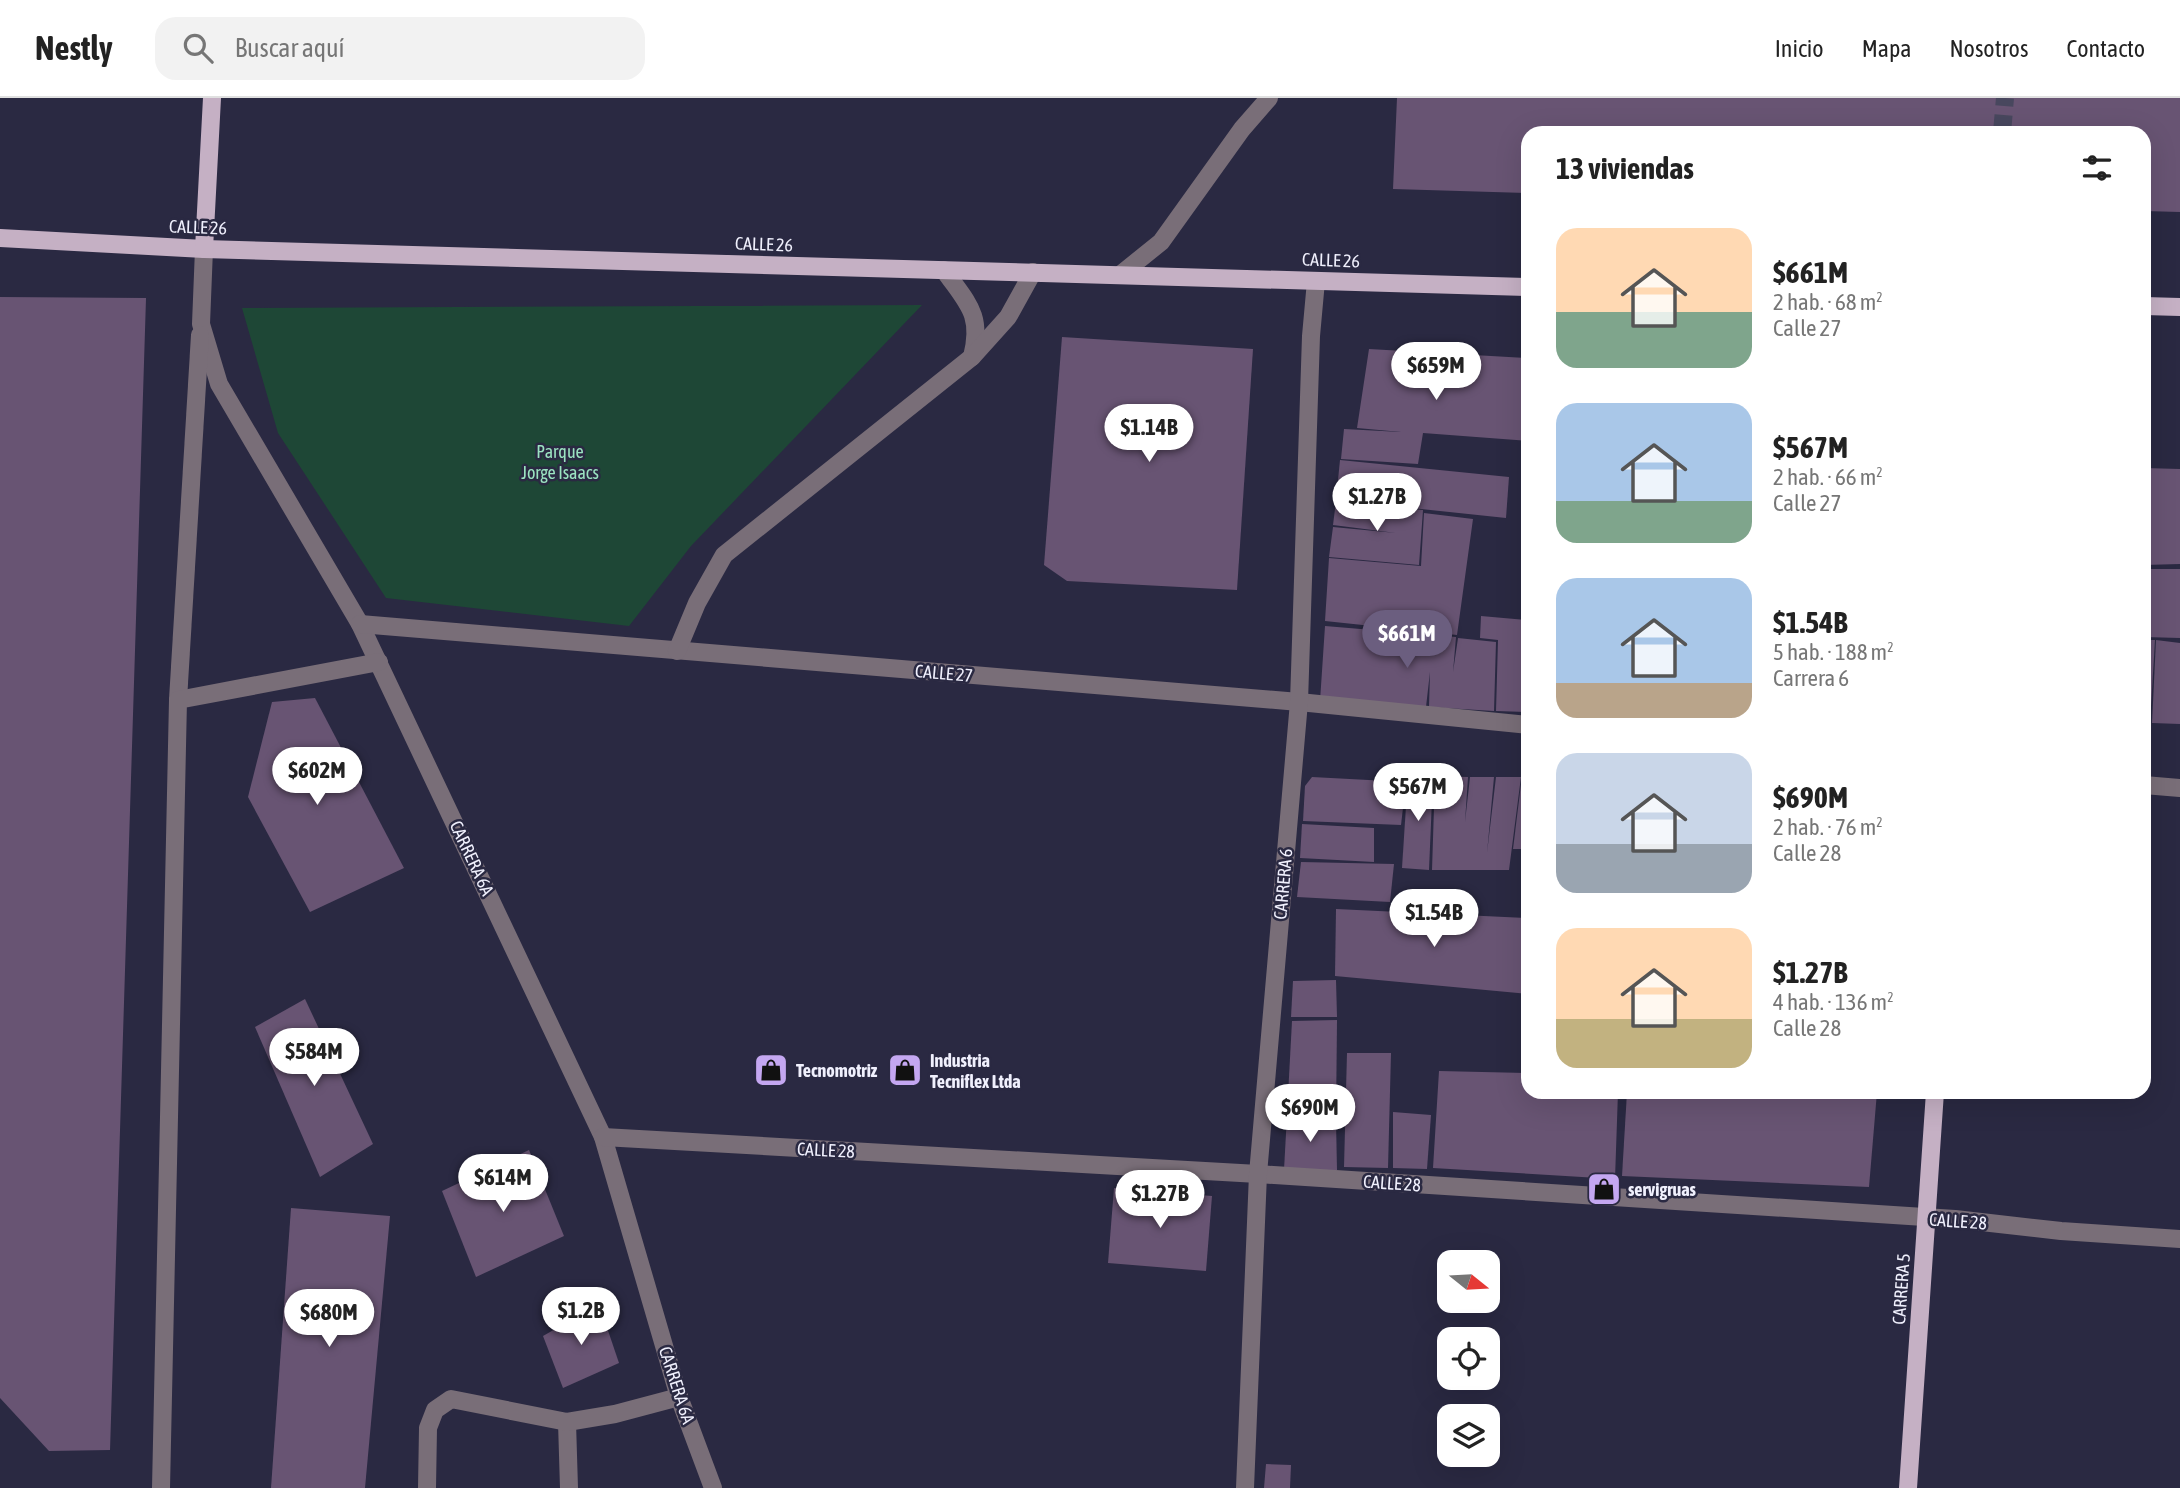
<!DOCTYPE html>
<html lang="es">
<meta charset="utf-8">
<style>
body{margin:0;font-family:"Asap Condensed",sans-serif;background:#f2f2f2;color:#222;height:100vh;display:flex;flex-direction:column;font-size:26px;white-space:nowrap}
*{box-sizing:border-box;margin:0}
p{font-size:23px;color:#767676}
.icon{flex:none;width:38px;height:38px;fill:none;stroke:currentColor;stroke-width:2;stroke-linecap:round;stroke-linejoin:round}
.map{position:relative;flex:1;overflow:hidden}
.details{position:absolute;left:1521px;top:28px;width:630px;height:973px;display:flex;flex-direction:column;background:#fff;border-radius:21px;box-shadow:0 7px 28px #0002}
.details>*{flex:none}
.needle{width:46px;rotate:108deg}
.fabs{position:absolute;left:1437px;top:1152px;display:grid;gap:14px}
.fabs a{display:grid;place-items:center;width:63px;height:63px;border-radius:14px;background:#fff;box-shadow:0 7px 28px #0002;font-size:35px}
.price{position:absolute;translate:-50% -60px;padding:0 16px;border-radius:24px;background:#fff;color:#222;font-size:23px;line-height:46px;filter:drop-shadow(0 2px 4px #0008)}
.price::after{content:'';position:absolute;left:50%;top:42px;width:21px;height:16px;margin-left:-10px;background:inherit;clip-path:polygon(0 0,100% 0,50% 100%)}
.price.on{background:#6b5e7f;color:#fff}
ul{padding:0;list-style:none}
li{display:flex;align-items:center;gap:21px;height:175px;padding:0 35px}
li span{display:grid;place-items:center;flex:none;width:196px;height:140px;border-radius:21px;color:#555}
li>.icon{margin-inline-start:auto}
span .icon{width:84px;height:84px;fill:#fffc;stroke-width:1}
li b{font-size:30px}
h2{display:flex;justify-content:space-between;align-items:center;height:84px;padding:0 35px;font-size:30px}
header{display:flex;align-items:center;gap:42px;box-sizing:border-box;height:98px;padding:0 35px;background:#fff;border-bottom:2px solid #e0e0e0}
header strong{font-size:33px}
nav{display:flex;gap:38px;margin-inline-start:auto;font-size:24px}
.search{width:490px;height:63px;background:#f2f2f2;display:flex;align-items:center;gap:18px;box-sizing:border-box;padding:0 24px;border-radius:21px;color:#767676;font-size:26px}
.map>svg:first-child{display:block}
</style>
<header>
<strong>Nestly</strong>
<div class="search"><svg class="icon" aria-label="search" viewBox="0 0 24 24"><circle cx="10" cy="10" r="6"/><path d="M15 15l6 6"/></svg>Buscar aquí</div>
<nav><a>Inicio</a><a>Mapa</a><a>Nosotros</a><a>Contacto</a></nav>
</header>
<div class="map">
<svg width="2180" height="1390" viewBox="0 0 2180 1390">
<rect width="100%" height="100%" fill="#2a2942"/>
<polygon fill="#1e4736" points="922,207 691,448 629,528 386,500 278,335 242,210"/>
<g fill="#685473">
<polygon points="1397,0 2180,0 2180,114 2144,113 2144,35 1528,35 1528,95 1393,91"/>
<polygon points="0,199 146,200 110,1352 49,1353 0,1300"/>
<polygon points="1062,239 1253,251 1237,492 1067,483 1044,467"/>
<polygon points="1369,251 1528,260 1528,343 1423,335 1418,366 1341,361 1344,331 1401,334 1357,330"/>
<polygon points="1340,362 1509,379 1506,420 1336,402"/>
<polygon points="2144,370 2180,371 2180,466 2144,467"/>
<polygon points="1336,403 1423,412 1419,467 1329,459 1333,429 1396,435 1333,427"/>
<polygon points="1424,415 1473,421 1457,537 1325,523 1329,460 1421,468"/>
<polygon points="2144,471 2180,471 2180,540 2144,539"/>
<polygon points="1481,518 1527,522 1523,606 1526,577 1528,577 1528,614 1496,613 1498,542 1480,540"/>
<polygon points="1325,528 1456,539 1453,574 1458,540 1496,544 1494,613 1429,609 1430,574 1426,609 1320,603"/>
<polygon points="2144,542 2155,542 2150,625 2144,626"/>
<polygon points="2156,542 2180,545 2180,626 2152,625"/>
<polygon points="315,600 404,770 310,814 248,699 272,604"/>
<polygon points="1408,677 1433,678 1429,772 1402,770"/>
<polygon points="1435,678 1468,679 1465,724 1470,679 1494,679 1487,755 1496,679 1521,679 1509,772 1432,772"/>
<polygon points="1522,678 1528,679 1528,751 1513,751"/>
<polygon points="1312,679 1406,684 1401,727 1303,723 1305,688"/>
<polygon points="1302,726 1374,730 1374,764 1300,760"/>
<polygon points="1301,764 1394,766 1390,804 1297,799"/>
<polygon points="1336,811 1528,820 1528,896 1335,878"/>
<polygon points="1336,882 1337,919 1291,919 1293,883"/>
<polygon points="305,901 373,1046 320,1079 255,929"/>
<polygon points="1337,922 1336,1019 1287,1016 1292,923"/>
<polygon points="1347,955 1391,955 1388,1070 1344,1069"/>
<polygon points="1439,973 1528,975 1528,994 1618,994 1615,1081 1433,1070"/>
<polygon points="1627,994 1877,994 1869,1089 1622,1078"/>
<polygon points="1393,1014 1431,1017 1427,1071 1393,1070"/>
<polygon points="1287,1017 1336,1023 1337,1072 1284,1072"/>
<polygon points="529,1052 564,1138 476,1179 442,1093"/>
<polygon points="1114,1090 1212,1098 1206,1173 1108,1165"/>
<polygon points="291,1110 390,1118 365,1390 271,1390"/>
<polygon points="599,1206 619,1265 563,1290 543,1238"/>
<polygon points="1266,1366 1291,1367 1290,1390 1264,1390"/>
</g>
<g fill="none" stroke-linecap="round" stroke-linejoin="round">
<polyline stroke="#48475e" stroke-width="18" stroke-dasharray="18 9" stroke-linecap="butt" points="2002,35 2005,0"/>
<g stroke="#796e78" stroke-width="18">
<polyline points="204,151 201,226 219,286 360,526 603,1039 679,1299 713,1390"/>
<path d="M944,172C967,205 983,216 972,259"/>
<polyline points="1120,177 1161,144 1242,31 1269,0"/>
<polyline points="360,526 1299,604 1528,627"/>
<polyline points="677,553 697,505 724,457 972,259 1008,219 1033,174"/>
<polyline points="178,602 200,237"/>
<polyline points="2144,687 2180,690"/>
<polyline points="603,1039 1258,1076 1955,1121 2061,1133 2180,1141"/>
<polyline points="567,1324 569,1390"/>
<polyline points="161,1390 178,602 379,564"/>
<polyline points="427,1390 428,1330 435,1312 451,1301 567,1324 615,1316 679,1299"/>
<polyline points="1245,1390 1258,1076 1299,604 1311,238 1316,183"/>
</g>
<g stroke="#c5b0c4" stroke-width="18">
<polyline points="0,140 204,151 1528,189"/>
<polyline points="204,151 212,0"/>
<polyline points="2144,208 2180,209"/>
<polyline points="1908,1390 1935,994"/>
</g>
</g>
<defs>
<g id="shop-square" transform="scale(1.75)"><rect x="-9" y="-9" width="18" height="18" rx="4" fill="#c4a7f1" stroke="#2a2942"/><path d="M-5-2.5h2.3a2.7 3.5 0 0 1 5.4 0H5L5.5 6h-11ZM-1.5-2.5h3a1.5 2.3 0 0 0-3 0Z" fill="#111"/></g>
</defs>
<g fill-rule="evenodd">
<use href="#shop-square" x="771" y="972"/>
<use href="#shop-square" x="905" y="972"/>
<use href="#shop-square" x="1604" y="1091"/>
</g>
<g text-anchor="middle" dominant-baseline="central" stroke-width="5" stroke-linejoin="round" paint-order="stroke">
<g font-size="18" fill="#f0f0fd" stroke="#2a2942">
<text transform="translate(198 129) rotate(2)">CALLE 26</text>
<text transform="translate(764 146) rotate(2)">CALLE 26</text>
<text transform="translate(1331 162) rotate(2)">CALLE 26</text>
<text transform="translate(944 575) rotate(5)">CALLE 27</text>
<text transform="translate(472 760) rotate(65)">CARRERA 6A</text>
<text transform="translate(1283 786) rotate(-85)">CARRERA 6</text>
<text transform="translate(826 1052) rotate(3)">CALLE 28</text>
<text transform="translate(1392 1085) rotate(4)">CALLE 28</text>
<text transform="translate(1958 1123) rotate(4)">CALLE 28</text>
<text transform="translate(1901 1191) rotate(-86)">CARRERA 5</text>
<text transform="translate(677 1287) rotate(72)">CARRERA 6A</text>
</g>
<g font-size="18" fill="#9be3c1" stroke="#2a2942">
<text x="560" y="353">Parque<tspan x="560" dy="21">Jorge Isaacs</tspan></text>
</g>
<g font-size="18" font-weight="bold" fill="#f0f0fd" stroke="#2a2942" text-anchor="start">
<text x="930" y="962">Industria<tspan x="930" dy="21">Tecniflex Ltda</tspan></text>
<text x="796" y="972">Tecnomotriz</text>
<text x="1628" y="1091">servigruas</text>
</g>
</g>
</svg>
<div class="fabs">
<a><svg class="needle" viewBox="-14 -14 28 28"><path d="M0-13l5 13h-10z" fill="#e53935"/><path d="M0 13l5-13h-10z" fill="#767676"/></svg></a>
<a><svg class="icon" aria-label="locate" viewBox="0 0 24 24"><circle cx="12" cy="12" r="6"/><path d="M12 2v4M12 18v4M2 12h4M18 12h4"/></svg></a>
<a><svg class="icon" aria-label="layers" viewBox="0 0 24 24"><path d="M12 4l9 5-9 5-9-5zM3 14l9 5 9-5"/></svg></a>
</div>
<b class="price" style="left:1436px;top:304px">$659M</b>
<b class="price" style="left:1149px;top:366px">$1.14B</b>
<b class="price" style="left:1377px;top:435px">$1.27B</b>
<b class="price on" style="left:1407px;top:572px">$661M</b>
<b class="price" style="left:317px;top:709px">$602M</b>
<b class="price" style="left:1418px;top:725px">$567M</b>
<b class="price" style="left:1434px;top:851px">$1.54B</b>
<b class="price" style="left:314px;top:990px">$584M</b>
<b class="price" style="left:1310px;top:1046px">$690M</b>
<b class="price" style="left:503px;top:1116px">$614M</b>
<b class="price" style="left:1160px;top:1132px">$1.27B</b>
<b class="price" style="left:581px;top:1249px">$1.2B</b>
<b class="price" style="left:329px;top:1251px">$680M</b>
<section class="details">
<h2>13 viviendas<svg class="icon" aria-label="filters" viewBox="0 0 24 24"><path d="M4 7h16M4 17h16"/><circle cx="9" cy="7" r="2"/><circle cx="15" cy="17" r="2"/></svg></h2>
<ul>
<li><span style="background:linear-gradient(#ffd9b3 60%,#7fa58c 0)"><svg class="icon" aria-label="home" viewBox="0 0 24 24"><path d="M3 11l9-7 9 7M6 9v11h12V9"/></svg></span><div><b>$661M</b><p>2 hab. · 68 m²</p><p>Calle 27</p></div></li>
<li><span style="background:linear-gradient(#a9c7e8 70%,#7fa58c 0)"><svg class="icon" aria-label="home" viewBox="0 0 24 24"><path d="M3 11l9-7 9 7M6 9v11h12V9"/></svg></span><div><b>$567M</b><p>2 hab. · 66 m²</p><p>Calle 27</p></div></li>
<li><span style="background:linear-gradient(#a9c7e8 75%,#b9a48a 0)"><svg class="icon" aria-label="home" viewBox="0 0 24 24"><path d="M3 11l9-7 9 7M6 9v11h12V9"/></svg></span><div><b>$1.54B</b><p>5 hab. · 188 m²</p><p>Carrera 6</p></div></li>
<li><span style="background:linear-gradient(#c9d6e8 65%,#9aa5b1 0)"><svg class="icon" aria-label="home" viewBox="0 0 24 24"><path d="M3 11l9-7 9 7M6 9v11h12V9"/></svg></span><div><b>$690M</b><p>2 hab. · 76 m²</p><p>Calle 28</p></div></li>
<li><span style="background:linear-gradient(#ffd9b3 65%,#c2b280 0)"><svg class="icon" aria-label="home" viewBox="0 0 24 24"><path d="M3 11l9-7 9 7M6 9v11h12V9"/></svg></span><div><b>$1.27B</b><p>4 hab. · 136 m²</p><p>Calle 28</p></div></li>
</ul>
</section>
</div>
